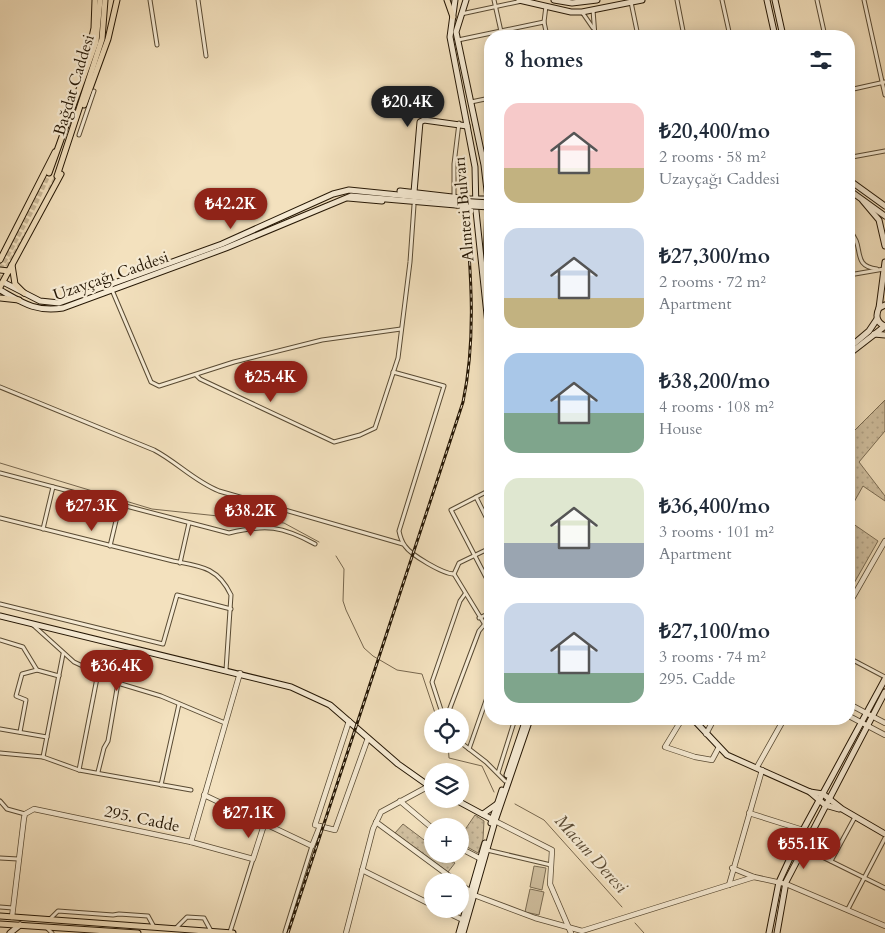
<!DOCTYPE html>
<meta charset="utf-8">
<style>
body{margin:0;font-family:Cardo,serif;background:#f6f6f7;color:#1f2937;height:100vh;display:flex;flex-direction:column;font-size:19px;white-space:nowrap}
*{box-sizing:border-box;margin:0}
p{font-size:16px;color:#747a83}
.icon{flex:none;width:28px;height:28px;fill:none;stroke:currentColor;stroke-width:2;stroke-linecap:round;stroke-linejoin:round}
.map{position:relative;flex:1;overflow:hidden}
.details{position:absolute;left:484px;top:30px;width:371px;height:695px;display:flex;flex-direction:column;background:#fff;border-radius:20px;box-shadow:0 2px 12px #0003}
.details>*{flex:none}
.tools{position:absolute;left:424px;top:708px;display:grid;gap:10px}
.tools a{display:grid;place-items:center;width:45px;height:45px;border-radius:50%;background:#fff;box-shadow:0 2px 12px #0003;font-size:25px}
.price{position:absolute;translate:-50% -42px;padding:0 11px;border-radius:18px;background:#8f2418;color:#fff;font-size:16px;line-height:32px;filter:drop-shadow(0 1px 2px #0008)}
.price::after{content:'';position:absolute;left:50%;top:30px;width:15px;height:11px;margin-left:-8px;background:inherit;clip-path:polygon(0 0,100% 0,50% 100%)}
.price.selected{background:#222;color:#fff}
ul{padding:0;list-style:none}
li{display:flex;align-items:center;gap:15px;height:125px;padding:0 20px}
li span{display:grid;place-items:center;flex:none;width:140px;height:100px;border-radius:15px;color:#555}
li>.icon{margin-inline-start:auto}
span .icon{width:60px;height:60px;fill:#fffc;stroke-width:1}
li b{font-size:21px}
h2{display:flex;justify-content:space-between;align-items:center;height:60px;padding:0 20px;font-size:21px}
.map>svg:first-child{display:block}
</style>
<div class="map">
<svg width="885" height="933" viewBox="0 0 885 933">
<defs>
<pattern id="grass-dots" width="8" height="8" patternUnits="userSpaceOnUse" patternTransform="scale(1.25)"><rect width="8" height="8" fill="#d0bf9f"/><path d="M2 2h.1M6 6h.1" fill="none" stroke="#b2a387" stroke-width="1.8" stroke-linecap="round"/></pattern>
</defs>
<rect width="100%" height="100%" fill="#f3e1be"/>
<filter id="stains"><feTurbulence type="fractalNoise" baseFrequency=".004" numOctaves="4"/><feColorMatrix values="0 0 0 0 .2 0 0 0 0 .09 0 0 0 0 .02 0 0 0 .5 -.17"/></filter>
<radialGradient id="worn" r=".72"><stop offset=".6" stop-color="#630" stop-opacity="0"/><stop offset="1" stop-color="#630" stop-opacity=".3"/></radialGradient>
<g fill="url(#grass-dots)" stroke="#7a6b52">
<polygon points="885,400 885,431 859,462 885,496 885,501 863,486 849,511 849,436"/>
<polygon points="849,521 878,541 849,592"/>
<polygon points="475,815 484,821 483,839 478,853 460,843 460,837"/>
<polygon points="403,824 432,846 432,854 442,854 455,863 448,872 395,833"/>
</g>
<g fill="#d0bf9f" stroke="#7a6b52">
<polygon points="534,866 546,868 542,890 530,887"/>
<polygon points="530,889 544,892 539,915 525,912"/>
</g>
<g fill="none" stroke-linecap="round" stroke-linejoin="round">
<g stroke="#77674e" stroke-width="1">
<polyline points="0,463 152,509 284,523 319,542"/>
<polyline points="336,556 344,569 343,601 346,610 364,648 373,656 397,670 422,674 436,716"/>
<polyline points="448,744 449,758 482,766 494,792"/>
<polyline points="515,804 544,820 622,907"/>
<polyline points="635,923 644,933"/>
</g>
<g stroke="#cab999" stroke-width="5" stroke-dasharray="5 2.5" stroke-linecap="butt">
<polyline points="50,190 57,176"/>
<polyline points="0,269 35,204 49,173"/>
<polyline points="0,280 27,233"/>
</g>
<g stroke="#584a33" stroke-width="5">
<g id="minor">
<polyline points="150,0 157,45"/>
<polyline points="198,0 206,56"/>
<polyline points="494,0 502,36"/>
<polyline points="677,0 684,36"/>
<polyline points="722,0 730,36"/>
<polyline points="817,0 825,36"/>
<polyline points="864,0 885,95"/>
<polyline points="631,2 638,36"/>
<polyline points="546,6 544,22 547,36"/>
<polyline points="593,10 595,36"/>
<polyline points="582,12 593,28"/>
<polyline points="461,14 522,1"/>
<polyline points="458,40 544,22"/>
<polyline points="849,90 885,82"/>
<polyline points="471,102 490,98"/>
<polyline points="79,135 94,91"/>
<polyline points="849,141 852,157"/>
<polyline points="849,162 852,157 885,151"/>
<polyline points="454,197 454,164 459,123"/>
<path d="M849,231C866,245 850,266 877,269"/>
<polyline points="849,275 884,269"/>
<polyline points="112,290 151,382 159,386 234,362 322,340 401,329"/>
<path d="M393,372L444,386L399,531C400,536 402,542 405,546C411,555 443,574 454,574"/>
<polyline points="196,375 200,379 334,442 360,435 375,428 398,358 410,262 414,205"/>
<path d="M0,387L154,450C177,462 194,481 219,491L403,544"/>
<path d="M0,473L229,533C266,524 282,526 315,544"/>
<polyline points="490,490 451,510 490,585"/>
<polyline points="476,497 490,525"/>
<path d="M0,518L173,561C200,566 218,567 231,595L226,670"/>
<polyline points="43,529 53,487"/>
<polyline points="110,546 120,504"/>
<polyline points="490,548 459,563 454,574 490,633"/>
<polyline points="180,563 189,523"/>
<polyline points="0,604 163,644 177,595 231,609"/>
<polyline points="479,618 490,613"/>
<polyline points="33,625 74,662 121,684 161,696 225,723"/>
<polyline points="0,640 23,647 37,670 59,676"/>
<polyline points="849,658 885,677"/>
<polyline points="443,716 432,682 460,601 465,594"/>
<polyline points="447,716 479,631 484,625"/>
<polyline points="0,729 47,737"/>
<polyline points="20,732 26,700 16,696 22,674 37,670"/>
<polyline points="460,742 486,762 505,781"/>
<polyline points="469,749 490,689"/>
<polyline points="0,753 43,757 79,770 191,790"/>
<polyline points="43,757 63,654"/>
<polyline points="79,770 98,673"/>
<polyline points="98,772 104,748 108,741 118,683"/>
<polyline points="498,773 515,719"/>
<polyline points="161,785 179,704"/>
<polyline points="0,801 7,809 25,814"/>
<polyline points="804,848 885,888"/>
<polyline points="487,850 551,865"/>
<polyline points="0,858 18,859"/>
<polyline points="831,861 855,817"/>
<polyline points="0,907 13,908"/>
<polyline points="848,909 885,838"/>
<polyline points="50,919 58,911 113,915 119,914 148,916 154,927"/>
<polyline points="46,927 52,933"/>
<polyline points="176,928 187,917 204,918 211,931"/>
<polyline points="230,932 253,859"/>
<polyline points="285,932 312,846"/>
</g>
</g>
<g stroke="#584a33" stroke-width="6">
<g id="tertiary">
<polyline points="849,604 885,541"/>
<polyline points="849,704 885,723"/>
<polyline points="849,716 885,735"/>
<polyline points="682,719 665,747 695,757 712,760 719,747"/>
<polyline points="349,721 315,825 335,830 368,738"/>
<polyline points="706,734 714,719"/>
<polyline points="757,767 784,719"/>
<polyline points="204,795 312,846 320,826"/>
<polyline points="400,801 432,828"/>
<polyline points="749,813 803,830"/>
<polyline points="495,821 552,850 550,884 571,933"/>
<polyline points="376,822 456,881"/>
<polyline points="191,842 240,673"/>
<polyline points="460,848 481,859"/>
<polyline points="732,868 754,877"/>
<polyline points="362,870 432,905"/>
<polyline points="460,884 471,892"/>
<polyline points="729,885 762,770"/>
<polyline points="474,895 535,918 582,931 754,877 786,884 885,926"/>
<polyline points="440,909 463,920"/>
<polyline points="12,917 24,818 25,814 34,809 191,842 253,859 264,825"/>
<polyline points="346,933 373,829 381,812 429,786"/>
</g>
</g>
<g stroke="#251705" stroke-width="7">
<g id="secondary">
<polyline points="455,0 450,37 475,167 476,211 490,343"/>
<polyline points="466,0 456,32 484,165 488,199 486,277"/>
<polyline points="519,0 571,12 582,12 642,0"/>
<polyline points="554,0 572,3 597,0"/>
<polyline points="767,0 775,36"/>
<polyline points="775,0 783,36"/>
<polyline points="849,180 885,206"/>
<polyline points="849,190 885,216"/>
<polyline points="400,191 461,198"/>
<polyline points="414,192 420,122 424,120 467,126"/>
<polyline points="348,198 382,201"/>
<polyline points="470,199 490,199"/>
<polyline points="863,201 879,220 885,246"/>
<polyline points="3,282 40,301 59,303 222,244 333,194 349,190 458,201"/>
<path d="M0,290C23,303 35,312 63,308L226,248L351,196L456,205"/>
<path d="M885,305L879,308C875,316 877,323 885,326"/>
<polyline points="879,308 885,262"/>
<polyline points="874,334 885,335"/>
<polyline points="849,348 869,331 877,319"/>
<polyline points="849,354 885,326"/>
<polyline points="0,616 291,687 330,705 398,764 432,788"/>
<polyline points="693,719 727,755 810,792 823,794 842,809 885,834"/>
<polyline points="507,775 526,719"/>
<polyline points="810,792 825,805 839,809"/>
<polyline points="454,799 495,821"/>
<polyline points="483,814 497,804"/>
<polyline points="491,823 502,790"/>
<polyline points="10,933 20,925"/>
<polyline points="459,933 485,843"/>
<polyline points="463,933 495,821 530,719"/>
<polyline points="769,933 779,882 803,830 885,679"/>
<polyline points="777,933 786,882 885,692"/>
</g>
</g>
<g stroke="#251705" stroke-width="7">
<g id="primary">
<polyline points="447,0 453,17"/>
<polyline points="87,59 94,28 95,0"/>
<polyline points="84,105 108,39 117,0"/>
<polyline points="49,173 96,42 100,0"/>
<polyline points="57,176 102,39 105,0"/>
<polyline points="0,260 55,152"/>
<polyline points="12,265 15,284 24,293"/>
<polyline points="0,270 9,271"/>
<polyline points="0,287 61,174"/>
<polyline points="0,298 19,300"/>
<polyline points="0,916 233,933"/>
<polyline points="0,924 138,933"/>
</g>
</g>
<use href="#minor" stroke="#f7ecd5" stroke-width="3"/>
<use href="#tertiary" stroke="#f7ecd5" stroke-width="4.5"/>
<use href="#secondary" stroke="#f7ecd5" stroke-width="5"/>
<use href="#primary" stroke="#f3e1be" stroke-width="5"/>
<g stroke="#251705" stroke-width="3">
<path id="rail" d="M288,933L463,402C479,326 468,248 463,171"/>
</g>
<use href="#rail" stroke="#f7ecd5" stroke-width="1" stroke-dasharray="4" stroke-linecap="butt"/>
<g stroke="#251705" stroke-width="7" stroke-linecap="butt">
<g id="secondary-bridge">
<polyline points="458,201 490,203"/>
<polyline points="456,205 490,207"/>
<polyline points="462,209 471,211"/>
</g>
</g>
<use href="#secondary-bridge" stroke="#f7ecd5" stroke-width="5"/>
</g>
<g text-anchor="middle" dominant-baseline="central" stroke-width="4.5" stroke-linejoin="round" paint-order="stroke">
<g font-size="16" fill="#251705" stroke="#f7ecd5">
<text transform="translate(74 85) rotate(-73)">Bağdat Caddesi</text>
<text transform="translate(464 209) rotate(-95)">Alınteri Bulvarı</text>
<text transform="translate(111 276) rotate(-19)">Uzayçağı Caddesi</text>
<text transform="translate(142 819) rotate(12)">295. Cadde</text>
</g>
<g font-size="18" font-style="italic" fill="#5b4c36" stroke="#f7ecd5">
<text transform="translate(591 854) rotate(48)">Macun Deresi</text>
</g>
</g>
<rect width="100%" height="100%" filter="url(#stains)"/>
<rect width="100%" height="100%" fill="url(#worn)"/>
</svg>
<div class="tools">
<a><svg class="icon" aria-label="locate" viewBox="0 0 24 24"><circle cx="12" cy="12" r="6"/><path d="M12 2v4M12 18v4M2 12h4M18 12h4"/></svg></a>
<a><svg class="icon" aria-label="layers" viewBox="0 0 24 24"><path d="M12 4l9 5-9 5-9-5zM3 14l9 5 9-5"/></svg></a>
<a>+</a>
<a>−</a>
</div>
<b class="price selected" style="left:408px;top:128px">₺20.4K</b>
<b class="price" style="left:231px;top:230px">₺42.2K</b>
<b class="price" style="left:271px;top:403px">₺25.4K</b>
<b class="price" style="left:92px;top:532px">₺27.3K</b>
<b class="price" style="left:251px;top:537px">₺38.2K</b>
<b class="price" style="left:117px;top:692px">₺36.4K</b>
<b class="price" style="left:249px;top:839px">₺27.1K</b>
<b class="price" style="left:804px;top:870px">₺55.1K</b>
<section class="details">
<h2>8 homes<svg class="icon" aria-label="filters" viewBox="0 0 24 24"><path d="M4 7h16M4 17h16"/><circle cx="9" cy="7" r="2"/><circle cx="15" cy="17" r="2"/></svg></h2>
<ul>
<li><span style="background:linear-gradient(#f6c9c9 65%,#c2b280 0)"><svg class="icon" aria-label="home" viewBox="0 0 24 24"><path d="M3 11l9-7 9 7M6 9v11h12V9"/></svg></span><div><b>₺20,400/mo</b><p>2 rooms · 58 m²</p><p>Uzayçağı Caddesi</p></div></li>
<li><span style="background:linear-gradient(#c9d6e8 70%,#c2b280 0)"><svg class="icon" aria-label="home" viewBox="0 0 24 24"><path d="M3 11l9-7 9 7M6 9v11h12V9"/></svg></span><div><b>₺27,300/mo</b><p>2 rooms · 72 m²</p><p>Apartment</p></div></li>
<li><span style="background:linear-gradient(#a9c7e8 60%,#7fa58c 0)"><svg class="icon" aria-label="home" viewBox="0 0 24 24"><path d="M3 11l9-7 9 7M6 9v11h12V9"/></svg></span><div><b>₺38,200/mo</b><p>4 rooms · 108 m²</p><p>House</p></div></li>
<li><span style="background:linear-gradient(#dfe7d0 65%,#9aa5b1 0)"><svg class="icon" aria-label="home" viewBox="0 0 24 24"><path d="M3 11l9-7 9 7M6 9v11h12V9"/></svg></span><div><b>₺36,400/mo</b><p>3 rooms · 101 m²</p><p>Apartment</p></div></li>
<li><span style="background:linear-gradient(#c9d6e8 70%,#7fa58c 0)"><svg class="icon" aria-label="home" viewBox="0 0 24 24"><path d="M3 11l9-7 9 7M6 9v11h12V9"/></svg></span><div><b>₺27,100/mo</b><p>3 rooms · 74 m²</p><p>295. Cadde</p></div></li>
</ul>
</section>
</div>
